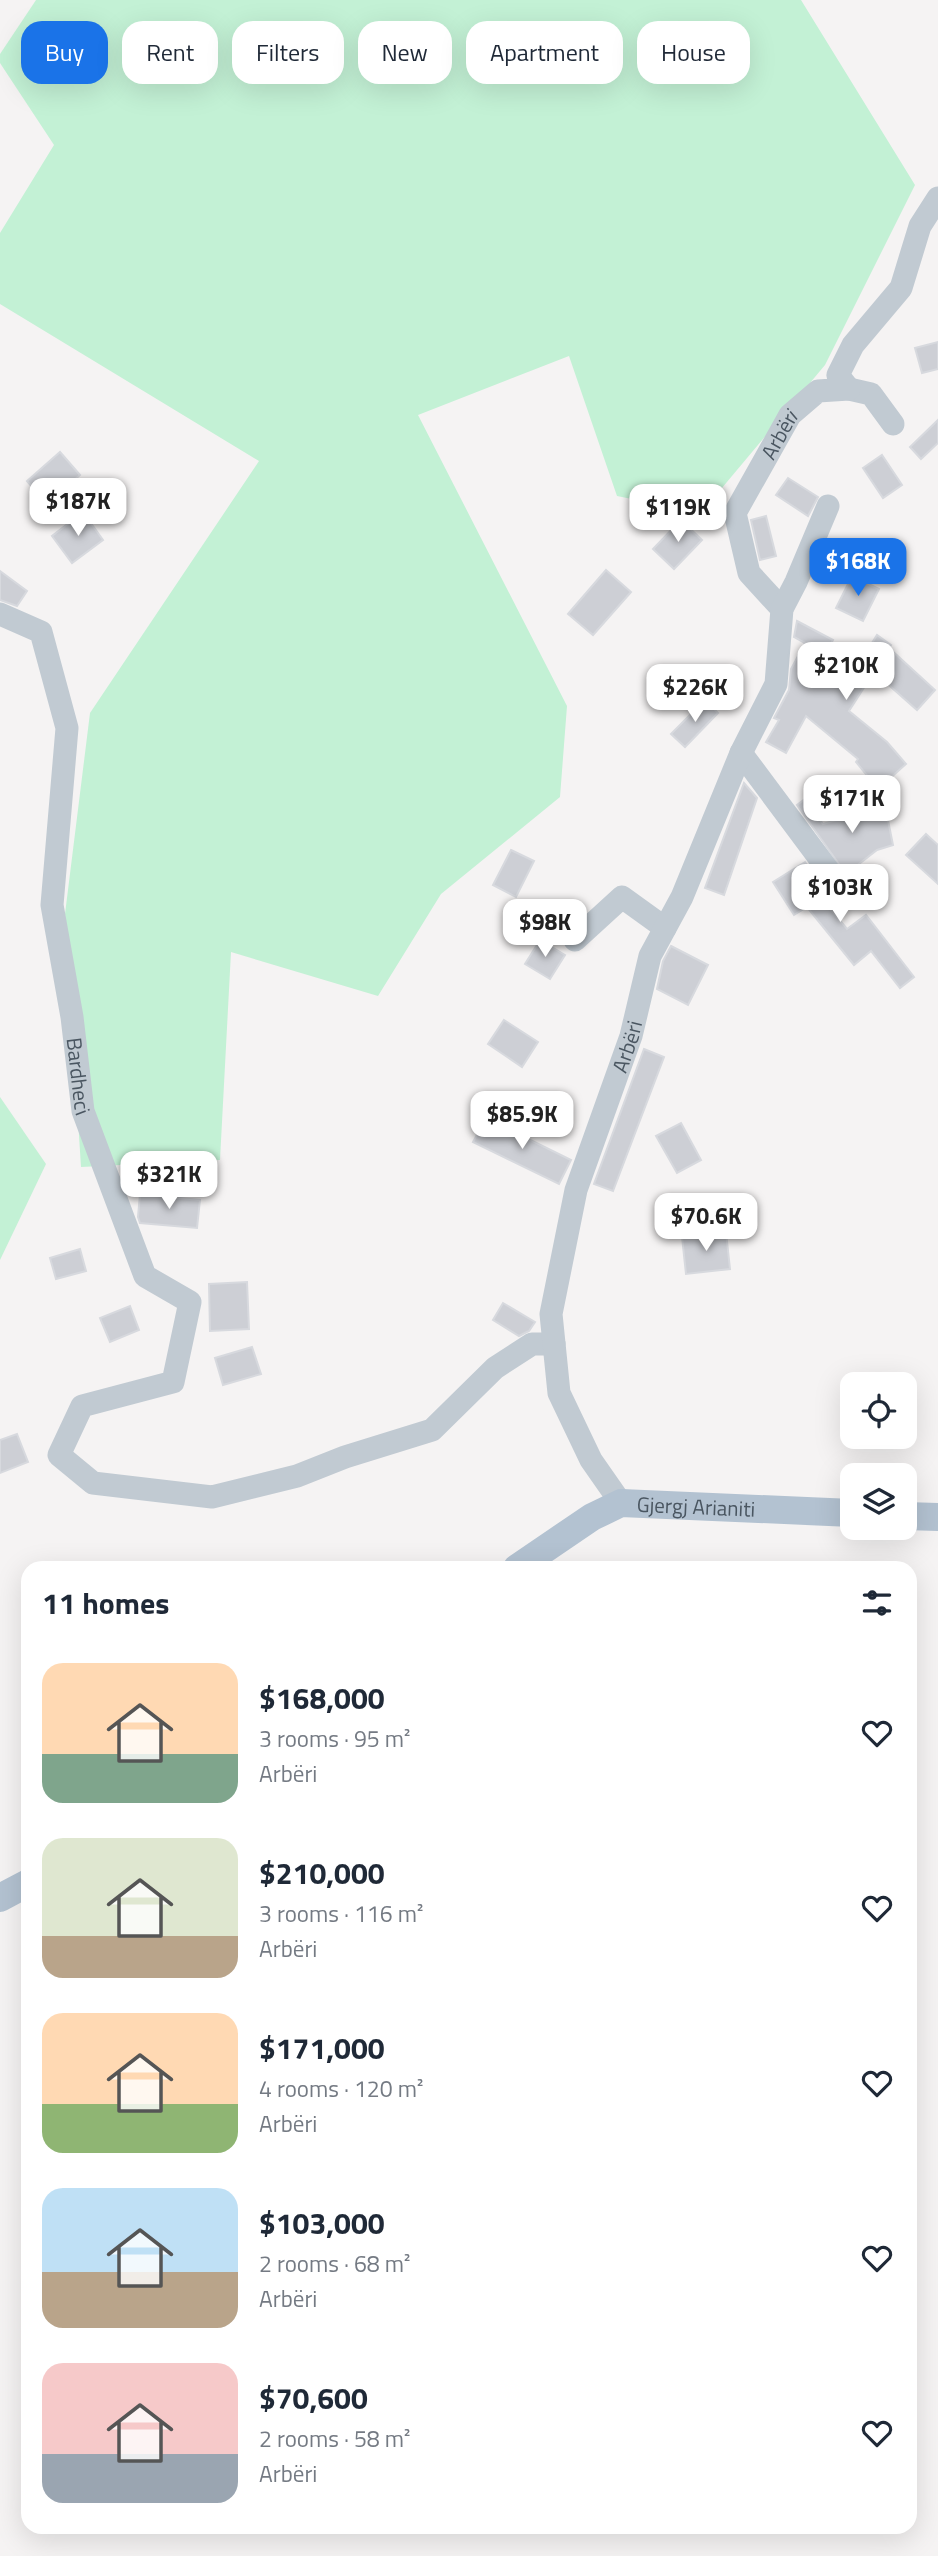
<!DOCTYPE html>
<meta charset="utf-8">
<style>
body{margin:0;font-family:"Titillium Web",sans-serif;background:#f2f2f3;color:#1f2937;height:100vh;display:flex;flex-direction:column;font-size:26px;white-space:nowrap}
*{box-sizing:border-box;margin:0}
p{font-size:23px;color:#747a83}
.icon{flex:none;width:38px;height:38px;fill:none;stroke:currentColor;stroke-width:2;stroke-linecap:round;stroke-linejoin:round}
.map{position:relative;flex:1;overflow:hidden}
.drawer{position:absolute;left:21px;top:1561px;width:896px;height:973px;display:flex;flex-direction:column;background:#fff;border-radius:21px;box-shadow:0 7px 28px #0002}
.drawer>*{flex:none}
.guide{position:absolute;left:21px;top:21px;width:896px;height:63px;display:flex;gap:14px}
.controls{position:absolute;left:840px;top:1372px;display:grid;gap:14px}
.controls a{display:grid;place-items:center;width:77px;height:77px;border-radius:14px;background:#fff;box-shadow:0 7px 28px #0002;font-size:35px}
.price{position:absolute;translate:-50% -60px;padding:0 16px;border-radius:14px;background:#fff;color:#222;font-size:23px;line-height:46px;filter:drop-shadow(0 2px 4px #0008)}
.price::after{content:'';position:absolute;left:50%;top:42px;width:21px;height:16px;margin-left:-10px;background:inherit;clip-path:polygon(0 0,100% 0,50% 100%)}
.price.on{background:#1a73e8;color:#fff}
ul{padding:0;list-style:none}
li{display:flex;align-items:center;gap:21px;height:175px;padding:0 21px}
li span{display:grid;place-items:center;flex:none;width:196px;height:140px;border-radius:21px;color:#555}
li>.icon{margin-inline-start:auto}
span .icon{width:84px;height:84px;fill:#fffc;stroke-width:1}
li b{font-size:30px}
h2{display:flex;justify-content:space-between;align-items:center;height:84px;padding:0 21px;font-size:30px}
.pill{padding:0 24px;border-radius:21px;background:#fff;box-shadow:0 7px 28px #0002;font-size:24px;line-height:63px}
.pill.on{background:#1a73e8;color:#fff}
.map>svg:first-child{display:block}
</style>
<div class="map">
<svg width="938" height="2556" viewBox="0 0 938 2556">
<rect width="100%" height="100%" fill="#f5f3f3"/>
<g fill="#c3f1d5">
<polygon points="36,0 801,0 915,185 825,365 701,513 617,496 569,356 418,415 567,706 560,797 441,894 378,996 231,952 220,1160 81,1167 65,914 90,713 259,461 0,304 0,233 54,145 0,63 0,54"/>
<polygon points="0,1097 46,1164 0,1260"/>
</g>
<g fill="#cdcfd5" stroke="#d7d9de" stroke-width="2">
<polygon points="938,342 938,369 922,373 915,348"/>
<polygon points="938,420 938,443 921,459 910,447"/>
<polygon points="60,452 80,475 47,504 27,481"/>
<polygon points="882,455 902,485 883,498 863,468"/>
<polygon points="788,478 818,497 808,516 776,495"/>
<polygon points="83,512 103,540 72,563 52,536"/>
<polygon points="766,516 776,556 760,560 751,520"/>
<polygon points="681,520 702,540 674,569 653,549"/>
<polygon points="606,570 631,592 593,635 568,614"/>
<polygon points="0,571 27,591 17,606 0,600"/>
<polygon points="852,576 879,589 863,621 836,608"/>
<polygon points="797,621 833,640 814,674 843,689 877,635 891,645 889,648 935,690 917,710 874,672 849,711 887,742 906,764 878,789 856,762 858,759 806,716 786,753 766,742 779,720 774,718 789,690 791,669 805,643 794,637"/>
<polygon points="705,700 718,713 685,747 671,734"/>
<polygon points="744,783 757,798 724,895 705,888"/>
<polygon points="805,799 823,824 885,805 893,845 877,850 846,874 797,805"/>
<polygon points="926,834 938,845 938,884 906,855"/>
<polygon points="511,850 534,861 516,897 493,885"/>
<polygon points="805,862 824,892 819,895 847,929 866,915 914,977 900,988 871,951 854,965 807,907 794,915 773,882"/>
<polygon points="540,940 565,955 550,979 525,964"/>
<polygon points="671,946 708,965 688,1005 657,989 663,961"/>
<polygon points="504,1020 538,1042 522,1067 488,1044"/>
<polygon points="644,1049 664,1057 613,1191 594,1184"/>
<polygon points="486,1118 571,1160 559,1184 473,1142"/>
<polygon points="681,1123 701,1160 677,1173 656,1136"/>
<polygon points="140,1194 200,1200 197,1228 140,1223 138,1217"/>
<polygon points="726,1232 730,1269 686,1274 682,1237"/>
<polygon points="80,1249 86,1271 56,1279 50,1258"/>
<polygon points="247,1282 249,1329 210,1331 209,1284"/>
<polygon points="503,1303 535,1322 529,1331 519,1336 493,1320"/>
<polygon points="130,1306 139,1330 110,1342 100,1318"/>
<polygon points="252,1347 261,1374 223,1385 215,1358"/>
<polygon points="17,1434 28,1462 0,1473 0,1440"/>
</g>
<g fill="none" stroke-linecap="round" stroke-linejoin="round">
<g stroke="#c1cad2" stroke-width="23">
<polyline points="849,389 871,394 893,424"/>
<path id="s1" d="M782,609L749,573L735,513L790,415L818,391L849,389L838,375L853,345L901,288L920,226L938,198"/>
<path id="s2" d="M0,614L41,632L67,728L52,905L72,1017L83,1111L145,1276L190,1302L173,1382L82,1406L59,1455L93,1483L212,1497L297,1476L345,1457L432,1430L495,1368L532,1344H554"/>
<polyline points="741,753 829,871 836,885"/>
<polyline points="575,940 622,897 665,928"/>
<path id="s3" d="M621,1503L591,1460L559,1393L551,1314L576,1190L631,1036L650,956L682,897L741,753L776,684L782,609L796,582L828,506"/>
</g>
<g stroke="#b3c2d1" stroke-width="28">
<polyline points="905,1516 938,1517"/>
<path id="s4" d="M517,1568L592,1517L621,1503L852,1513"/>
<polyline points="0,1898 28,1883"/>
</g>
</g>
<g text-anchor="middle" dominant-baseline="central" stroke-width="5" stroke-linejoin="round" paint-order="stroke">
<g font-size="21" fill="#4a5661" stroke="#fff">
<text stroke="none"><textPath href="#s1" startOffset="201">Arbëri</textPath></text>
<text stroke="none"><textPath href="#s3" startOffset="485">Arbëri</textPath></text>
<text stroke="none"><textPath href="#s2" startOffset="495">Bardheci</textPath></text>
<text stroke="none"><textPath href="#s4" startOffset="198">Gjergj Arianiti</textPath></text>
</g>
</g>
</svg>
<div class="controls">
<a><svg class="icon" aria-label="locate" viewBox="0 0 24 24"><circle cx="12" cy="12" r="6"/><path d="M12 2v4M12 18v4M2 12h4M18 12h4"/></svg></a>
<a><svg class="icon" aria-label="layers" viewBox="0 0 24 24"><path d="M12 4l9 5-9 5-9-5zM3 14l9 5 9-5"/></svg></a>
</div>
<b class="price" style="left:78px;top:538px">$187K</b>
<b class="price" style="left:678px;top:544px">$119K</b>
<b class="price on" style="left:858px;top:598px">$168K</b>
<b class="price" style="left:846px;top:702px">$210K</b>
<b class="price" style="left:695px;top:724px">$226K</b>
<b class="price" style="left:852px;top:835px">$171K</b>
<b class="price" style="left:840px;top:924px">$103K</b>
<b class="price" style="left:545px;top:959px">$98K</b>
<b class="price" style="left:522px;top:1151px">$85.9K</b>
<b class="price" style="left:169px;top:1211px">$321K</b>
<b class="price" style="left:706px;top:1253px">$70.6K</b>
<div class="guide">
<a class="pill on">Buy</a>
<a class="pill">Rent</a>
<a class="pill">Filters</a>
<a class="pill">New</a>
<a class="pill">Apartment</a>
<a class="pill">House</a>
</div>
<section class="drawer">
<h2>11 homes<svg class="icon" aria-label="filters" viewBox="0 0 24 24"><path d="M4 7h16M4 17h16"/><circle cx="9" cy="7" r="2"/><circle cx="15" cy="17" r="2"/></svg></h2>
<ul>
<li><span style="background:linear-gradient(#ffd9b3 65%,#7fa58c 0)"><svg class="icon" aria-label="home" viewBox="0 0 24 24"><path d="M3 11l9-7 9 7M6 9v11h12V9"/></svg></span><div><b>$168,000</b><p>3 rooms · 95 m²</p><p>Arbëri</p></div><svg class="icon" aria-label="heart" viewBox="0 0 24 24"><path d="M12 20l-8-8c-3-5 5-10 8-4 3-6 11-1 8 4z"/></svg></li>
<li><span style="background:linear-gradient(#dfe7d0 70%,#b9a48a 0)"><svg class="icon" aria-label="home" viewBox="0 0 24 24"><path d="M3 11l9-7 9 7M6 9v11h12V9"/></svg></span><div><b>$210,000</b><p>3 rooms · 116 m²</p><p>Arbëri</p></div><svg class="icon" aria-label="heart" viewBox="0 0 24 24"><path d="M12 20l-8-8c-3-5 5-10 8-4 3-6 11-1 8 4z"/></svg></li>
<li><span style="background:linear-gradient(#ffd9b3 65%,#8fb573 0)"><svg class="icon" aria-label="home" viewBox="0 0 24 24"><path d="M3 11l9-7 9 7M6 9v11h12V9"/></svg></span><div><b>$171,000</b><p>4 rooms · 120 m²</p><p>Arbëri</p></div><svg class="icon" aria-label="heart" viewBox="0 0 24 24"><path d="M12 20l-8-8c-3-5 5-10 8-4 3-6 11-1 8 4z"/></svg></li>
<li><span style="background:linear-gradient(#bfe0f5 60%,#b9a48a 0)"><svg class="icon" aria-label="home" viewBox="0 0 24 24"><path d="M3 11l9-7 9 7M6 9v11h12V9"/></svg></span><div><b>$103,000</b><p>2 rooms · 68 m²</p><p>Arbëri</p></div><svg class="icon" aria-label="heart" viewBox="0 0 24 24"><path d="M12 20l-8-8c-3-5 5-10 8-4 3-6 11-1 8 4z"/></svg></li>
<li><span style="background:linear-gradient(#f6c9c9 65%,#9aa5b1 0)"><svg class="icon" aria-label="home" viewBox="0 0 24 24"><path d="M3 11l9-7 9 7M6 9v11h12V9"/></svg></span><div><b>$70,600</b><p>2 rooms · 58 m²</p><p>Arbëri</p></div><svg class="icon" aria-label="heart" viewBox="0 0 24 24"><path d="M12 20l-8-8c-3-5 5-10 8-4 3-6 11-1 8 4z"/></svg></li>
</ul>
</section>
</div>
